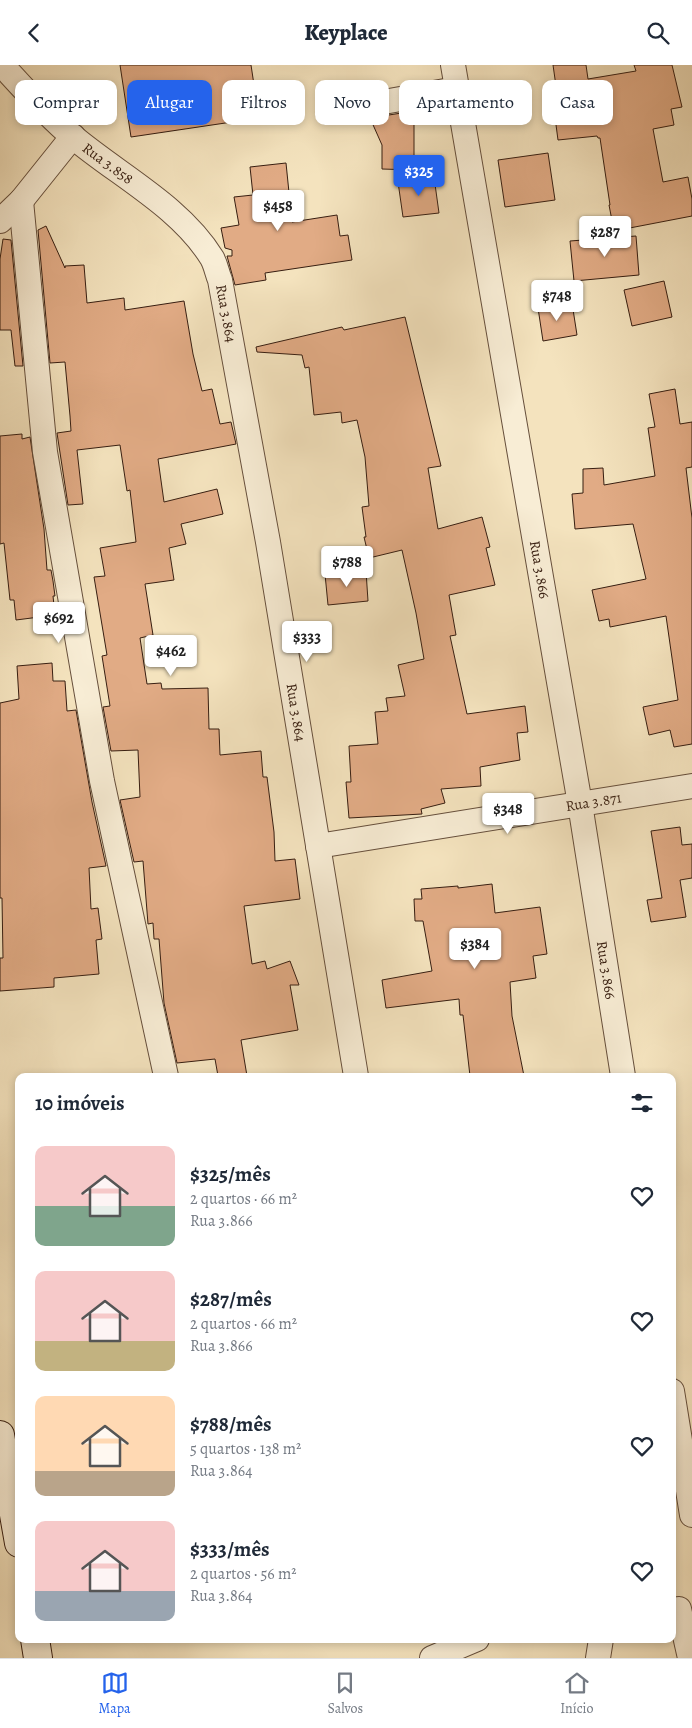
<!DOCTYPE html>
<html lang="pt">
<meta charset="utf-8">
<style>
body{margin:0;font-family:Alegreya,serif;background:#f2f2f3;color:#1f2937;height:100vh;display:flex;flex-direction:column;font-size:19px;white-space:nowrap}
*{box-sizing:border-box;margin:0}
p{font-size:16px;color:#747a83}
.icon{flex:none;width:28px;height:28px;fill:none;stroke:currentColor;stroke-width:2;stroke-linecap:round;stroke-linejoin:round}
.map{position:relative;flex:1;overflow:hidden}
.details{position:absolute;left:15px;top:1008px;width:661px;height:570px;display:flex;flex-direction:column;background:#fff;border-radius:10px;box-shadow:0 2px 8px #0003}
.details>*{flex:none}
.banner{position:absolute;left:15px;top:15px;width:662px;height:45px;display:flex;gap:10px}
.price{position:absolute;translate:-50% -42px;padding:0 11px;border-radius:5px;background:#fff;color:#222;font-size:16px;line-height:32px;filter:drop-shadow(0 1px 2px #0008)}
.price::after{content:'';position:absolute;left:50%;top:30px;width:15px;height:11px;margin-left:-8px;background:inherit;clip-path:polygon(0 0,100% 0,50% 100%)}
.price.on{background:#2563eb;color:#fff}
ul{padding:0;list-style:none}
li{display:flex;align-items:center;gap:15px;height:125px;padding:0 20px}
li span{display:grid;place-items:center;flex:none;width:140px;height:100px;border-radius:10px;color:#555}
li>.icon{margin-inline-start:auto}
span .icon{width:60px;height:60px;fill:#fffc;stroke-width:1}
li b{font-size:21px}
h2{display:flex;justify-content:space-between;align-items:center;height:60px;padding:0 20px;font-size:21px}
.chip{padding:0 18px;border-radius:10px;background:#fff;box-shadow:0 2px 8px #0003;font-size:18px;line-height:45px}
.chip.on{background:#2563eb;color:#fff}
header{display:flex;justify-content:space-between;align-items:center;height:65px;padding:0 20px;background:#fff;font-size:22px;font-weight:800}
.menu{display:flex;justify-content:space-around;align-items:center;height:70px;border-top:1px solid #e0e1e3;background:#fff;font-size:14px;color:#747a83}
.menu a{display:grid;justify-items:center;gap:2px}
.menu .on{color:#2563eb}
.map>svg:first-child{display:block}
</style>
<header><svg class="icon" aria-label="back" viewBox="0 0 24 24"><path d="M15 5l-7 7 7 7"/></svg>Keyplace<svg class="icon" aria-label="search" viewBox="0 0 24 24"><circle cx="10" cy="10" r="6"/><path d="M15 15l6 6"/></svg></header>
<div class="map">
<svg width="692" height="1593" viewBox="0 0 692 1593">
<rect width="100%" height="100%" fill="#f4e3be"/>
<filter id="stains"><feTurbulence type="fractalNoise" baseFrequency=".004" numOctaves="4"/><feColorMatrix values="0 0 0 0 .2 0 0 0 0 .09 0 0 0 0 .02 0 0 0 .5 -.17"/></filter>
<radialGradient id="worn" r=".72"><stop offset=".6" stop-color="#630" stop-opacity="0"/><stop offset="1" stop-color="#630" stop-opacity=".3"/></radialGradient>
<g fill="#e1ab85" stroke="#371e11">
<polygon points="120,0 251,0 259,53 131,72"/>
<polygon points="553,0 586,0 588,14 636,6 634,0 672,0 682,42 671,44 674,60 653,64 663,117 688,112 692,134 692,151 614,166 609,140 610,140 600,73 598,73 597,71 558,75 551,22 556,21"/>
<polygon points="414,46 414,105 382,104 382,80 370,53"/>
<polygon points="548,88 555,135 505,142 498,95"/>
<polygon points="286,98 292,157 337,150 340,171 348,170 352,195 265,208 266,215 235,220 227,191 232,191 232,185 225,183 221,163 239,160 234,132 253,130 250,102"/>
<polygon points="434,112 439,148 403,152 398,117"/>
<polygon points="46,161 65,203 65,201 84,200 87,238 124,233 125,245 184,236 193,289 202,326 212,324 220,359 231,357 236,379 158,394 164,437 217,424 223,449 181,459 186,479 169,483 174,515 145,519 153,570 140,573 147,619 161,618 162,624 208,623 209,664 219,664 220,690 261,686 263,712 267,712 274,767 275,796 295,794 300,834 244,841 252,899 265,896 267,904 290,896 299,920 290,920 298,965 241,975 247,1011 218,1011 215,994 177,998 164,938 159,874 154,874 153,858 148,859 143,796 134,797 120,735 140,732 138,685 111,686 103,642 110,641 102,591 107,590 94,512 105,511 100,483 136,477 130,425 127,426 120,380 77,385 83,439 68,440 57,368 71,366 70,351 65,297 50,298 38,165"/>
<polygon points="636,171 639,210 574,216 570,176"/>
<polygon points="3,174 11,175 23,301 15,301 11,265 0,265 0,194"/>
<polygon points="664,216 672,252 632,261 624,225"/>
<polygon points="572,238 577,270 543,276 538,243"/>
<polygon points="405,252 441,401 428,403 438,464 482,452 490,482 486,483 495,520 449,530 456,570 450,571 467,649 525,641 528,667 517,668 520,695 480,702 481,721 441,724 445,738 421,744 422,749 349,753 346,717 351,717 349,681 378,679 375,647 388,646 386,633 405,631 398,600 424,594 416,548 402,485 369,493 364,472 366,472 362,442 369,441 365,392 357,355 342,358 341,347 314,350 309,302 305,303 302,290 257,287 256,282 342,262 344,265"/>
<polygon points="675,324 680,359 692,357 692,402 686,403 692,453 692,679 674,682 670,665 649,670 643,642 678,635 666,551 610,562 609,554 599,556 592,525 646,514 633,459 575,464 572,429 583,428 583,404 603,403 604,420 655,411 648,363 655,362 649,329"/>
<polygon points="22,369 22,374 30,372 44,464 47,505 51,505 53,516 55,531 53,531 55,550 16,555 14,535 10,535 4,478 0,479 0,371"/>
<polygon points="366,506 368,536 328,540 325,509"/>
<polygon points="52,598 53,616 65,616 67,646 76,645 92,737 106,801 89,803 91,844 98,843 102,874 96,875 99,909 54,913 54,922 0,926 0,893 3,893 2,833 0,833 0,638 19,634 17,601"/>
<polygon points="680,762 682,780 692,779 692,813 680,815 686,852 651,857 647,835 662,833 651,766"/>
<polygon points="492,819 495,848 540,842 547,889 533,891 536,913 510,917 512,951 524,1011 470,1011 463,950 460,950 459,934 386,943 382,915 432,906 423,856 415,856 414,834 422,834 421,824 458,821 458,823"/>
</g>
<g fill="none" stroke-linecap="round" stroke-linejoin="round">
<g stroke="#664f3c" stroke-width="26">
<g id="street">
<path id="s1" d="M2,0C24,24 46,49 72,71C118,110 180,141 212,193C216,200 217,208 220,215L268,477L356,1011"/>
<path id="s2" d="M453,0L580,739L623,1011"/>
<polyline points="328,47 456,24"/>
<polyline points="21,136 45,387 102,716 166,1011"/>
<polyline points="0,156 21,136 73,71"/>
<path id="s3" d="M318,781L692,721"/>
<polyline points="672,1326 692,1450"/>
<polyline points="679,1544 690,1593"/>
<polyline points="432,1593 477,1574"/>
<polyline points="598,1593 601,1574"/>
</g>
</g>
<g stroke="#371e11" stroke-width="30">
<g id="secondary">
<polyline points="0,1370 19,1478"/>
<polyline points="35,1574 38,1593"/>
</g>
</g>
<use href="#street" stroke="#f8edd5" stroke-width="24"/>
<use href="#secondary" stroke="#f8edd5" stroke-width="28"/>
</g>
<g text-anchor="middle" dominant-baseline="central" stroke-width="5" stroke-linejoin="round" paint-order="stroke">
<g font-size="15" fill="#371e11" stroke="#f8edd5">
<text stroke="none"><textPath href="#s1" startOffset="145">Rua 3.858</textPath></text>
<text stroke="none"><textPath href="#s1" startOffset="344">Rua 3.864</textPath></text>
<text stroke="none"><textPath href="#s2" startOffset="512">Rua 3.866</textPath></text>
<text stroke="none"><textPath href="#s1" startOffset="749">Rua 3.864</textPath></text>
<text stroke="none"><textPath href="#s3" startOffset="279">Rua 3.871</textPath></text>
<text stroke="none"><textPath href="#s2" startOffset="918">Rua 3.866</textPath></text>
</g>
</g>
<rect width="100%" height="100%" filter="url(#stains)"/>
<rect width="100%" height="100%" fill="url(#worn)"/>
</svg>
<b class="price on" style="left:419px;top:132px">$325</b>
<b class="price" style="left:278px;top:167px">$458</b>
<b class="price" style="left:605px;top:193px">$287</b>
<b class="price" style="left:557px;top:257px">$748</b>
<b class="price" style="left:347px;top:523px">$788</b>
<b class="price" style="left:59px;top:579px">$692</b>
<b class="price" style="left:307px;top:598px">$333</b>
<b class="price" style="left:171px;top:612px">$462</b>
<b class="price" style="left:508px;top:770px">$348</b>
<b class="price" style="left:475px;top:905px">$384</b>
<div class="banner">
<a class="chip">Comprar</a>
<a class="chip on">Alugar</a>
<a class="chip">Filtros</a>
<a class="chip">Novo</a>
<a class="chip">Apartamento</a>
<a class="chip">Casa</a>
</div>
<section class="details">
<h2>10 imóveis<svg class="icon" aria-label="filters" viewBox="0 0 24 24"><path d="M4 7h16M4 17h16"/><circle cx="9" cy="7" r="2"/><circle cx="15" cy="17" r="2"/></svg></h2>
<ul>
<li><span style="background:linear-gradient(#f6c9c9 60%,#7fa58c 0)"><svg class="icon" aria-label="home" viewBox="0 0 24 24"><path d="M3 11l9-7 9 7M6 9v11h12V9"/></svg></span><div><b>$325/mês</b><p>2 quartos · 66 m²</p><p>Rua 3.866</p></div><svg class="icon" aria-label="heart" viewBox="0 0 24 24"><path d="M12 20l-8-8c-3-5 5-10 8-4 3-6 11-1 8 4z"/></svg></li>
<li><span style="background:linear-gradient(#f6c9c9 70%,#c2b280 0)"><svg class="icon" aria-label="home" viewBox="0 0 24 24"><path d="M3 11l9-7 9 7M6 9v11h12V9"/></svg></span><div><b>$287/mês</b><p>2 quartos · 66 m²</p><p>Rua 3.866</p></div><svg class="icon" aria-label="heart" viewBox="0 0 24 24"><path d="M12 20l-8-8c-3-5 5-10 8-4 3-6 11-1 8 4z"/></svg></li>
<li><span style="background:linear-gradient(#ffd9b3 75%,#b9a48a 0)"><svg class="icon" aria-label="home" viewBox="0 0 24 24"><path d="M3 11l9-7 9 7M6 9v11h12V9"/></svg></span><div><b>$788/mês</b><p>5 quartos · 138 m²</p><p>Rua 3.864</p></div><svg class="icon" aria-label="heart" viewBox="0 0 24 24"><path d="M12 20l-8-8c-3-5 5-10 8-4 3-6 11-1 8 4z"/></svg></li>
<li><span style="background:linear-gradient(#f6c9c9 70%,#9aa5b1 0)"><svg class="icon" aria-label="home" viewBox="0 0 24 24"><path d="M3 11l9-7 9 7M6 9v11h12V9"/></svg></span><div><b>$333/mês</b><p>2 quartos · 56 m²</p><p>Rua 3.864</p></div><svg class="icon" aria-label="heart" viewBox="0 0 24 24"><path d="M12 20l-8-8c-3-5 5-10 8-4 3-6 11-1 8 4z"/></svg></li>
</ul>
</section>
</div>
<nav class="menu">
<a class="on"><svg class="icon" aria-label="map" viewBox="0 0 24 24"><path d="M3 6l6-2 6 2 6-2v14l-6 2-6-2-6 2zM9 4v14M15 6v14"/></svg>Mapa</a>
<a><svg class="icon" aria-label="saved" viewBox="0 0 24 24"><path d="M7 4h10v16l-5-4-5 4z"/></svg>Salvos</a>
<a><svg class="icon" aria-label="home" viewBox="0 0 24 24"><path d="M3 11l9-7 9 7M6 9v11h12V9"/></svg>Início</a>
</nav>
